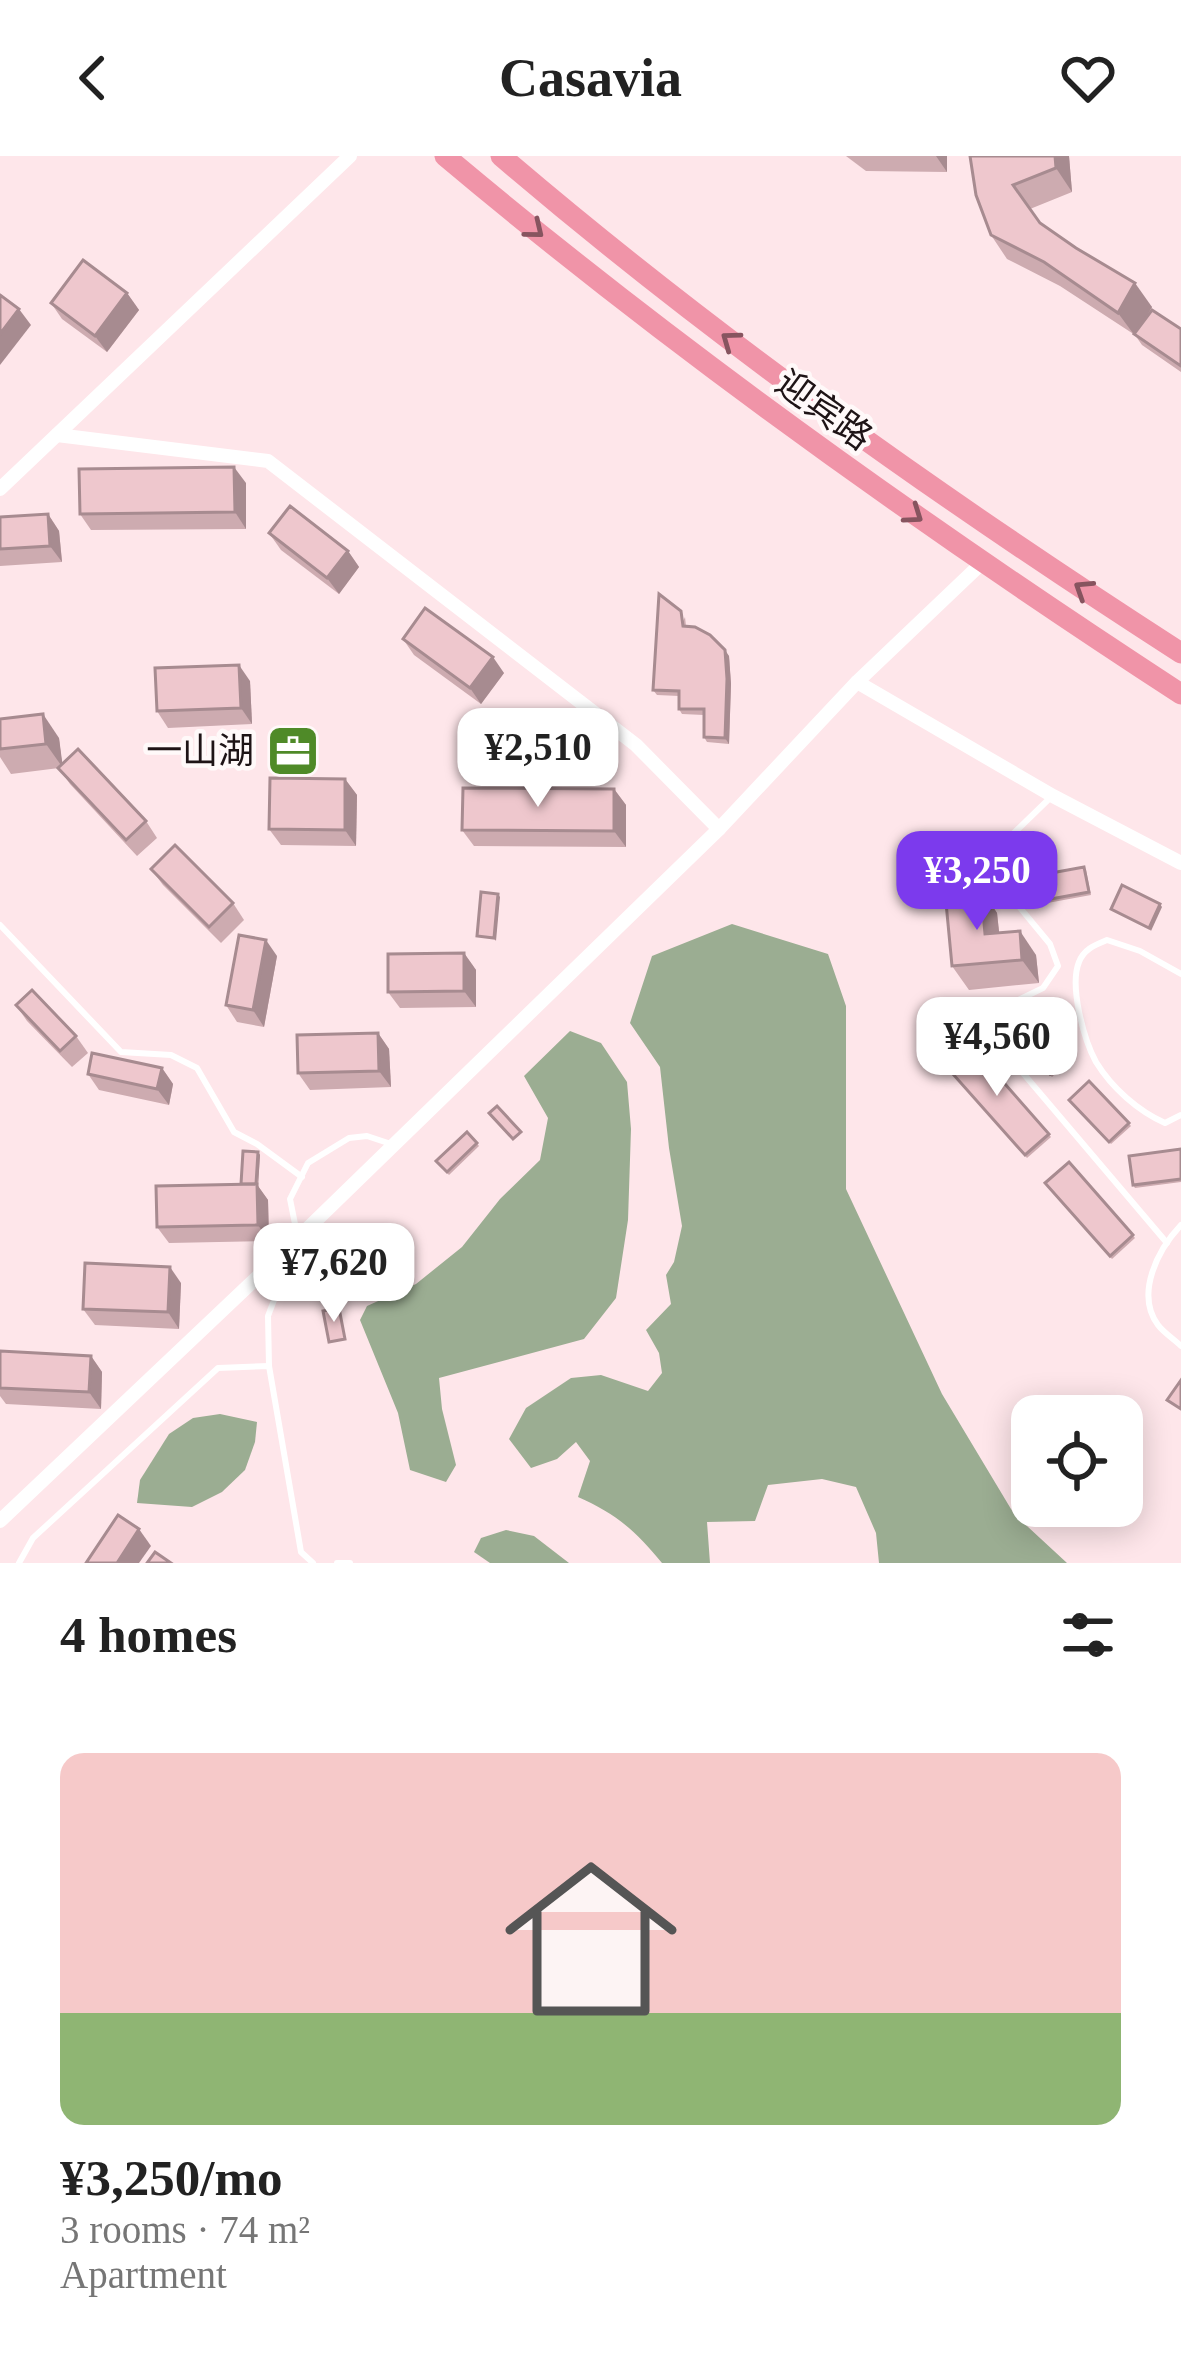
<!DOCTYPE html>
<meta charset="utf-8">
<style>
body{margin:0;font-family:"Times New Roman","Noto Sans SC",serif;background:#f6f6f6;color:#222;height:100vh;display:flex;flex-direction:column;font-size:45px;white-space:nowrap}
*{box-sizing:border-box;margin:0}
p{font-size:39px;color:#767676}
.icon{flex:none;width:66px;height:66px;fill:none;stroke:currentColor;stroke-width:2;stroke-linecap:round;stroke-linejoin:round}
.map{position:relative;height:1407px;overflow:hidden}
.side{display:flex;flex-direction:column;background:#fff;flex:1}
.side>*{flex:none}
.buttons{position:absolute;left:1011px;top:1239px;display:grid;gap:24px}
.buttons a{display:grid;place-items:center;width:132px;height:132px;border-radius:24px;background:#fff;box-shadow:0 6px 30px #0003;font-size:60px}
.price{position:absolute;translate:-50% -102px;padding:0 27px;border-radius:24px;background:#fff;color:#222;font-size:39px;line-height:78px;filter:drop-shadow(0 3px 6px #0008)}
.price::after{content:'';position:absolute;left:50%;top:72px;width:36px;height:27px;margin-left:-18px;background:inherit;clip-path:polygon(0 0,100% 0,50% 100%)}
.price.on{background:#7c3aed;color:#fff}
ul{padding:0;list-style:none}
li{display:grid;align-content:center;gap:24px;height:636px;padding:0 60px}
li+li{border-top:3px solid #e0e0e0}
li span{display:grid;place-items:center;height:372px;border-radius:24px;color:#555}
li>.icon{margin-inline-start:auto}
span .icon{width:216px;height:216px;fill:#fffc;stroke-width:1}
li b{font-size:51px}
h2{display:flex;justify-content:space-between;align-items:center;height:144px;padding:0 60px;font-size:51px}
header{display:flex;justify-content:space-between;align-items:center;height:156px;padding:0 60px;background:#fff;font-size:54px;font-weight:800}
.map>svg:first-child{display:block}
</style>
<header><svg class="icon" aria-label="back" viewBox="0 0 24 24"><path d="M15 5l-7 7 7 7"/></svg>Casavia<svg class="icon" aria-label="heart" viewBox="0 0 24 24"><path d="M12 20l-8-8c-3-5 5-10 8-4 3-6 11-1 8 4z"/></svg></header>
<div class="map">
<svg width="1181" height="1407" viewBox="0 0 1181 1407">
<rect width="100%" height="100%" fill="#fee6ea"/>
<g fill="#9bad92">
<path d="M732,768L828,798L846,850V1033L942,1238L1014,1358L1067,1407H879L876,1377L856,1331L822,1323L768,1329L755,1365L707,1366L710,1407H662C636,1375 615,1357 578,1341L590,1305L576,1286L557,1303L531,1312L509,1283L526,1252L571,1222L601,1219L648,1235L662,1217L659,1197L646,1174L671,1148L666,1119L674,1106L682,1070L669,992L660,911L630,867L652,800Z"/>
<polygon points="570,875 601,887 627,926 631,973 628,1064 616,1142 584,1183 439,1222 442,1253 456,1309 446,1326 410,1314 398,1257 360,1164 367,1150 416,1128 462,1091 500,1043 540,1004 548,962 524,920"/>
<polygon points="220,1258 257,1266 255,1286 245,1314 222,1336 192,1351 137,1347 140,1324 169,1278 193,1262"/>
<polygon points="506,1374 534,1380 569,1407 490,1407 474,1396 481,1382"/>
</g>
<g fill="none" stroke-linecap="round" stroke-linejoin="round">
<g stroke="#fff" stroke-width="6">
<polyline points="983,707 1050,788 1058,810 1043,832 1008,849 992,865 1000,890 1167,1087"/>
<polyline points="950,739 1050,642"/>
<polyline points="0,769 121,896 171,899 197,912 234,976 257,988 302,1021"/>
<path d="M1181,818L1140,795L1107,784C1095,789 1084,793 1079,806C1069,830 1084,884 1096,906C1112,932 1138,955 1165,967L1181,959"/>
<path d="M1181,1069C1158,1093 1135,1138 1158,1169C1164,1177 1174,1183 1181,1190"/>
<polyline points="297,1078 290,1043 308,1007 349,982 367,980 391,988"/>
<polyline points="266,1113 274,1119 276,1139 268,1160 269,1210"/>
<polyline points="19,1407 33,1382 218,1212 269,1210 301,1396 313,1407"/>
<polyline points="337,1407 350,1407"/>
</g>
<g stroke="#fff" stroke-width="14">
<polyline points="57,279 268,305 636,589 719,673"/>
<polyline points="0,333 350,0"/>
<polyline points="857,526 1053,640 1181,707"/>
<polyline points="0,1365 266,1113 719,673 857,526 983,406"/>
</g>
<g stroke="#f094a8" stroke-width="21">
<path d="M445,0C678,196 926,372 1181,538"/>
<path d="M501,0C715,183 945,345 1181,497"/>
</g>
</g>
<g fill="#cdabb0">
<polygon points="846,0 947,0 947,16 866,15"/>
<polygon points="970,0 1069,0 1072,36 1030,53 1040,67 1152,151 1142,167 1181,173 1181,216 1142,189 1135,179 1060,130 1007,103 991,79"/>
<polygon points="127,137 139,154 107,196 62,163 51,147"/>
<polygon points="246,327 246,373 91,374 80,358"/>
<polygon points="48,358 59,375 62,406 0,410 0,361"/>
<polygon points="269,377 348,395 359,411 339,438 281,394"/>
<polygon points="685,461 686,470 729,500 731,528 729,588 707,586 704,581 704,559 682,558 679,553 679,540 657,539 653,534"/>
<polygon points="403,483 504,517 481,548 414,499"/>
<polygon points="250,525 252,568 168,572 157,555"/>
<polygon points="0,563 59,582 62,608 146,665 157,682 137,700 70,628 59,612 11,618 0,601"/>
<polygon points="345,623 357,639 356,690 281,689 269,673"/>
<polygon points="614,633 626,649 626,691 474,690 462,674"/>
<polygon points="151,713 233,747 244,764 221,787 163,729"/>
<polygon points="1086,714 1091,739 1042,748 1040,745"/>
<polygon points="981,733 997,757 999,777 1036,799 1039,827 969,834 952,810"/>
<polygon points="464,797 476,814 476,851 400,852 388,836"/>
<polygon points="277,800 264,871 237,866 226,849"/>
<polygon points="16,849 76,880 88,897 72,911 27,865"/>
<polygon points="1033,857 1073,900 1052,921 1011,878"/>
<polygon points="378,877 389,893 391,931 310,934 298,917"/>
<polygon points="969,887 1051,981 1027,1002 944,908"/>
<polygon points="162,912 173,928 169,949 99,934 88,918"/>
<polygon points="1089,925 1131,970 1111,988 1069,944"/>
<polygon points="467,976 479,990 449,1019 436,1005"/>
<polygon points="1181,993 1181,1026 1135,1032 1133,1029"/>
<polygon points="258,996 260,999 258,1030 268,1044 269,1085 169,1087 157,1071 241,1028"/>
<polygon points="1069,1006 1135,1082 1112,1103 1045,1027"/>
<polygon points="181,1127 179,1173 95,1169 83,1153"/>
<polygon points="0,1195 91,1200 102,1216 101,1253 6,1248 0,1240"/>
</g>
<g fill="#a78b90">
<polygon points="936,0 947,0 947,16"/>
<polygon points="1055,0 1069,0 1072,36 1056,12"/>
<polygon points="1135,127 1152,151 1135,180 1118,157"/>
<polygon points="127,137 139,154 107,196 95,180"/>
<polygon points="19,153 31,169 0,209 0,178"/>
<polygon points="234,311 246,327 246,373 235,356"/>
<polygon points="48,358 59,375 62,406 50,390"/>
<polygon points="348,395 359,411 339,438 327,422"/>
<polygon points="725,494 729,500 731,528 729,588 725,582"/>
<polygon points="493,501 504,517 481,548 470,532"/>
<polygon points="239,509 250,525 252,568 241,552"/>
<polygon points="43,558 59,582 63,612 46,588"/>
<polygon points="345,623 357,639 356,690 345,674"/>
<polygon points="614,633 626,649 626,691 614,675"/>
<polygon points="981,733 997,757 1002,802 985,778"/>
<polygon points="498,738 500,741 496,785 494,782"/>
<polygon points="1160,748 1162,751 1151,775 1149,772"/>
<polygon points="1020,775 1036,799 1039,827 1022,804"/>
<polygon points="266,784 277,800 264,871 253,854"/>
<polygon points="464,797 476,814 476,851 464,835"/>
<polygon points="378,877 389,893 391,931 379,915"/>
<polygon points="162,912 173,928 169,949 157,933"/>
<polygon points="258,996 260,999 258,1030 268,1044 269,1085 258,1069"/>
<polygon points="170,1111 181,1127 179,1173 168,1156"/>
<polygon points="91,1200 102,1216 101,1253 89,1236"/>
<polygon points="139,1373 151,1390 139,1407 117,1407"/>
</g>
<g fill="#eec7cd" stroke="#a78b90" stroke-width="3">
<polygon points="970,0 1055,0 1056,12 1013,29 1040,67 1076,92 1135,127 1118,157 1044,106 991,79 976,39"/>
<polygon points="83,104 127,137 95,180 51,147"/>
<polygon points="0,139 19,153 0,178"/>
<polygon points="1152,154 1181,173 1181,210 1134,178"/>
<polygon points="234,311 235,356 80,358 79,313"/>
<polygon points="290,350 348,395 327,422 269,377"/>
<polygon points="48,358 50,390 0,393 0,361"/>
<polygon points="659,438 681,455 683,470 695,471 710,479 725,494 727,523 725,582 704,581 704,553 679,553 679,535 653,534"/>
<polygon points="425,452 493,501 470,532 403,483"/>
<polygon points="239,509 241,552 157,555 155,512"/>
<polygon points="43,558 46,588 0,593 0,563"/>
<polygon points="78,593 146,665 126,684 58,612"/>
<polygon points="270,622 345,623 345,674 269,673"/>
<polygon points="463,632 614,633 614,675 462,674"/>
<polygon points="175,689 233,747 209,771 151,713"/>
<polygon points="1084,711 1089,736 1040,745 1035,720"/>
<polygon points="1122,729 1160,748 1149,772 1111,753"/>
<polygon points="981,733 985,778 1020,775 1022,804 952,810 945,736"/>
<polygon points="481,736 498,738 494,782 477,780"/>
<polygon points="239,779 266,784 253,854 226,849"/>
<polygon points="464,797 464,835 388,836 388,798"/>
<polygon points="32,834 76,880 60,895 16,849"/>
<polygon points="1033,857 1071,897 1050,918 1011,878"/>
<polygon points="378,877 379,915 298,917 297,879"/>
<polygon points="969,887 1049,978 1025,999 944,908"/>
<polygon points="92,897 162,912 157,933 88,918"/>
<polygon points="1089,925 1129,967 1109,986 1069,944"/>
<polygon points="497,950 521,976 513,983 489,957"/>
<polygon points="467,976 477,987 447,1016 436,1005"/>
<polygon points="1181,993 1181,1023 1133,1029 1129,1000"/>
<polygon points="243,995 258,996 256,1028 241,1028"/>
<polygon points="1069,1006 1133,1079 1110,1100 1045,1027"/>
<polygon points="257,1028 258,1069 157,1071 156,1030"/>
<polygon points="85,1107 170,1111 168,1156 83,1153"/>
<polygon points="339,1152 345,1183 329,1186 323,1155"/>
<polygon points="0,1195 91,1200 89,1236 0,1232"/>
<polygon points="1181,1224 1181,1253 1167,1244"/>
<polygon points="118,1359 139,1373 117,1407 86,1407"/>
<polygon points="155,1396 171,1407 147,1407"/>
</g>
<defs><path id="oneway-chevron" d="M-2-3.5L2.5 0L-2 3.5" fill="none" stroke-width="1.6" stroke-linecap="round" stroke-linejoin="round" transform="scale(3)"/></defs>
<g stroke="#87545f">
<use href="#oneway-chevron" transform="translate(535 74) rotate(39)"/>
<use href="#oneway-chevron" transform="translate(730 184) rotate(-144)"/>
<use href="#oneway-chevron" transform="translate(914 359) rotate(35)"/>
<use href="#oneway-chevron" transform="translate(1083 433) rotate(-147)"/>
</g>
<defs>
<g id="office-square" transform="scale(2.7)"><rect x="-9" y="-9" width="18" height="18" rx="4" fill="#4f8a28" stroke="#fff9f9"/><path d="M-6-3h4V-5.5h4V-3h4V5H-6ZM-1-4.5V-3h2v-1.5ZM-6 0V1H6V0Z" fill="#fff"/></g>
</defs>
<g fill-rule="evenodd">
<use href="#office-square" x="293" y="595"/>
</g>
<g text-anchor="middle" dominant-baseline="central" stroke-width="9" stroke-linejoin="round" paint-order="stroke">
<g font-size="36" fill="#1e1416" stroke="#fff9f9">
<text transform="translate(824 254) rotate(36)">迎宾路</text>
</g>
<g font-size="36" fill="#1e1416" stroke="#fff9f9" text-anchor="end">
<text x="254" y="595">一山湖</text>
</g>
</g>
</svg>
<div class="buttons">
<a><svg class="icon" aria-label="locate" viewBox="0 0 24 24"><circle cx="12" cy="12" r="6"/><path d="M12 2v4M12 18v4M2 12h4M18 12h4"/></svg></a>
</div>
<b class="price" style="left:538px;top:654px">¥2,510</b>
<b class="price on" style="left:977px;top:777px">¥3,250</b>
<b class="price" style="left:997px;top:943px">¥4,560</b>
<b class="price" style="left:334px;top:1169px">¥7,620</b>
</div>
<section class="side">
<h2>4 homes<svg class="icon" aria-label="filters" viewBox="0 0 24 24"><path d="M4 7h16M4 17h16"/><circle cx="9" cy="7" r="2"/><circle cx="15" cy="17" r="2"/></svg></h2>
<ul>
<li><span style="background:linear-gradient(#f6c9c9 70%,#8fb573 0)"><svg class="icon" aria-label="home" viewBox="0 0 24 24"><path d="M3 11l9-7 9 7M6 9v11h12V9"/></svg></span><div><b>¥3,250/mo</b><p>3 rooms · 74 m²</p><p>Apartment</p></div></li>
</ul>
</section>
